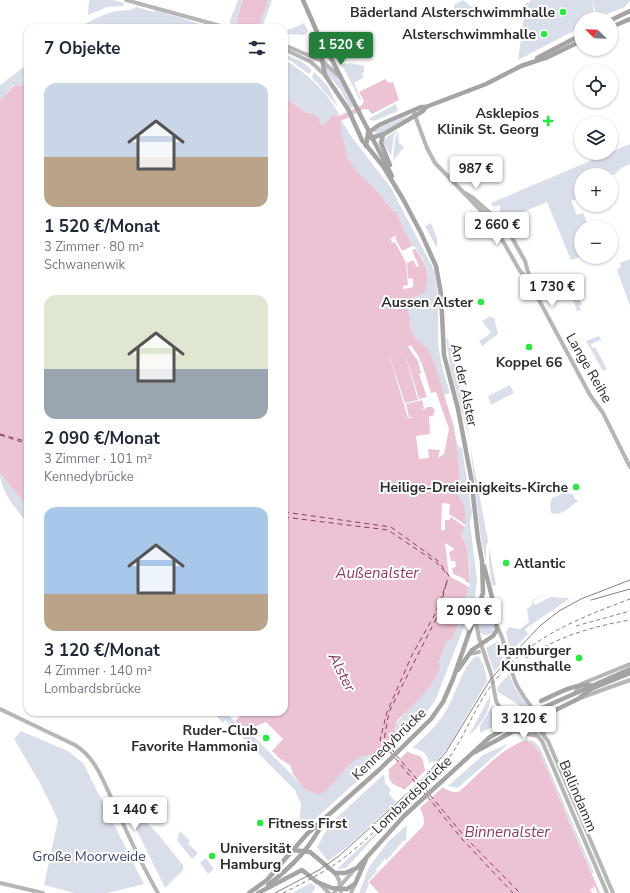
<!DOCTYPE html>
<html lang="de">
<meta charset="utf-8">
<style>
body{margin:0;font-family:"Nunito Sans",sans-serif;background:#f2f2f3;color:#1f2937;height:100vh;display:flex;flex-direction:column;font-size:15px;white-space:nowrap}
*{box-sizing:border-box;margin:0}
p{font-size:13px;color:#747a83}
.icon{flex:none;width:22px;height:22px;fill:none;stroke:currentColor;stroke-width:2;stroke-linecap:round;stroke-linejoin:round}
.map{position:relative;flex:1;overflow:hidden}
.side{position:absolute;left:24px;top:24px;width:264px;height:692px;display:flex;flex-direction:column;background:#fff;border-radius:12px;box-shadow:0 1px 3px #0004}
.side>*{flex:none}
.needle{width:26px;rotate:293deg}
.tools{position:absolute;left:574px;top:12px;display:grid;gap:8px}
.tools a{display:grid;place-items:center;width:44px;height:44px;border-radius:50%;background:#fff;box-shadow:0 1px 3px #0004;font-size:20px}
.price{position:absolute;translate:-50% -34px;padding:0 9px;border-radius:4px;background:#fff;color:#222;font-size:13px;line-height:26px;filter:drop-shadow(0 1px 2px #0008)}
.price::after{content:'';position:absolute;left:50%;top:24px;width:12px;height:9px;margin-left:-6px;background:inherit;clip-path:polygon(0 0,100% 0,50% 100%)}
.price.current{background:#237f3b;color:#fff}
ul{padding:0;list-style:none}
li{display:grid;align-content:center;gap:8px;height:212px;padding:0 20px}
li span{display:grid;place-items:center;height:124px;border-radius:12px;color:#555}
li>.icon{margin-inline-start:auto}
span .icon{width:72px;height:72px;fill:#fffc;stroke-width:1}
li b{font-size:17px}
h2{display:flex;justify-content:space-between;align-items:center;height:48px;padding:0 20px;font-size:17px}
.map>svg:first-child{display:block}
</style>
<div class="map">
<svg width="630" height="893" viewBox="0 0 630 893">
<rect width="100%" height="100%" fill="#fff"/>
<g fill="#d8deea">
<polygon points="89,0 113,0 124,3 123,6 107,7 88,15"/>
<polygon points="238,0 243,0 238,15 239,26 229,23"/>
<polygon points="268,0 272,0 262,28 257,28"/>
<polygon points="463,0 473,8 470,17 459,17 453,11 455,4"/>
<polygon points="530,0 592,0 595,19 581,19 581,27 518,60 526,2 529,3"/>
<polygon points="592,0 630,0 630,1 625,7 597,18"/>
<path d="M136,7L154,12L155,10L213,28H79C90,20 104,14 117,11C124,10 130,11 136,7Z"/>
<polygon points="304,23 308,31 305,35 287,34 288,29 291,29"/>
<polygon points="284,54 301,61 312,70 309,74 284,56"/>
<path d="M284,59C306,73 328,92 340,116L333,115L327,124L322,125L319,122V118L308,114L284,97Z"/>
<polygon points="351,63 364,66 364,72 362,73 364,77 354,83 361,99 360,100 342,65"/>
<polygon points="28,64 28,80 18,86 14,85 0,100 0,85"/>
<polygon points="325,66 337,76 354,106 350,108 340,89 327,74"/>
<polygon points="314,72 327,85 338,107 312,77"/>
<polygon points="396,104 398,111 374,121 368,119"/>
<polygon points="407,116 407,117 383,132 376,134 374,132 376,129"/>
<path d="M342,121L351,136L391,188L434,270L438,294V345L443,371L450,393L444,395L427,348L415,338L408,319V308L410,302L414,297L422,293C437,276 421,255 410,241C404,233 400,221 397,212L392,210L378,192L352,168L349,161L339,126Z"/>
<polygon points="397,130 394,136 391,156 383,142 383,140"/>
<polygon points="398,131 399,143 404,147 393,161 395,139"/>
<polygon points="630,144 630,164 621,168 614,175 581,175 581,189 577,199 571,201 577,215 583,213 589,227 581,227 581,257 571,260 547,202 506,219 500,211 500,205 493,207 491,203"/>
<polygon points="431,223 437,239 437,248 425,226"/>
<polygon points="630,259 630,306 617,270 621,267 620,263"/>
<polygon points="576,289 582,305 579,306 581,310 577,311 570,292"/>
<polygon points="490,316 492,318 494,317 498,334 482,346 479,341 491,333 482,321"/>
<polygon points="599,336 603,344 600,340 591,344 592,348 595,347 607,369 603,371 586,341"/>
<polygon points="446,339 448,339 449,344 452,343 470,443 450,367"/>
<polygon points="510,385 514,393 491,405 488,396"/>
<polygon points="454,431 458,446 462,448 472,512 470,523 477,580 475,599 435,701 416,726 400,742 395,735 395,725 432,682 447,641 452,639 466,603 470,568 466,543 461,533 464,505 458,495 457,486 460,475"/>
<polygon points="470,445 488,541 486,547 486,561 481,539"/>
<path d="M0,473L28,508V524C17,510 0,491 0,473Z"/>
<polygon points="564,493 573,494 574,498 578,501 565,511 558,514 551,513 550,504 552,498"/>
<polygon points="489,547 496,585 492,586 489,564"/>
<polygon points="545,594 533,601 535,605 550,597 568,598 569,599 525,629 528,634 511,652 506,632 509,627 520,629 529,622 527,609 531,606 533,600"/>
<polygon points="490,598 492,615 482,614 481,612 484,603"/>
<circle cx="486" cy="627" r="8"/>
<polygon points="498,641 504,661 494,672 486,648"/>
<path d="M476,656L479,657L484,666L487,681L449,746L436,763L432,761L429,764C429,755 422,749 412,748C423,738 436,727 444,714C456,696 460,670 476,656Z"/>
<polygon points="509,674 515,688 528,707 525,709 498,692 497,688"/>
<path d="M490,696C493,707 478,729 469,735Z"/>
<polygon points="493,705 504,721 480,733 480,726"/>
<path d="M213,712H226L234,721L247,730L299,782L319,795C334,786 351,755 367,755L379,761L313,821L305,826H299L301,804L295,790L225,720L223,723Z"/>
<polygon points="21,731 68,751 83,763 144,884 107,893 74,893 44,885 58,820 40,783 14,739"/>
<polygon points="526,740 534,741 540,748 594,873 592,873 540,753 532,743"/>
<polygon points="507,744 507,745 461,785 457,788 448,786 483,755"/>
<polygon points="384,774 385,783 391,790 389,794 396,802 347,847 328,861 317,847 330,824"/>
<polygon points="121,798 157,833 183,865 183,870 165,888"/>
<polygon points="407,825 406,840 403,841 387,860 385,859 376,869 377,871 368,881 369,884 365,893 359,893 369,867 388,842"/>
<polygon points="383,826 384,827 346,868 337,869"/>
<polygon points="180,831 190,841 188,844 198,853 192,859 177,840"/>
<polygon points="206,858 214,869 208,874 200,863"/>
<polygon points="311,883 316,887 312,893 292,893"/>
</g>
<g fill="#ebc3d4" fill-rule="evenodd">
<polygon points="243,0 268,0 259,25 253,28 238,28 238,15"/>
<path d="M385,79L389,83L393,82L399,100L372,114L368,109H364L341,121L340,129L349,161L358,173L378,192L392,210L397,212C400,222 404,232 410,241C420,257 435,271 424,293L414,297L408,308L410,326L415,338L427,348L435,365L454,427L460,475L457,486L458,495L464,505L466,524L461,534C462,538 466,541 466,545C474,581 466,606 452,639L447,641L439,662C445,677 408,710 397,721C391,732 398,745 409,752C412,755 417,754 421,757C424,761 423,764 425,769C429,779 449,796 460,791C479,774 501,748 526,740L532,743L540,753L600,893H598L593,884L595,893L593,888L590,889L592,893H379L369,882L423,826C428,815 413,795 403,789C395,784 388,785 389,772C385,768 380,760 374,757C355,748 338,781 324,792L319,795L305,789L293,774L290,765L280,759L272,751L283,739L266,722L247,730L235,721L244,712H284V97L308,114L312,113L319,118L320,124L324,125L333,115L339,116L362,105L364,101L359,92ZM437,395L449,429L444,454L438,458L440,450L428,449L429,458L419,459L416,436L430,434L429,416H433L435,410L432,407H427L426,401L430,400L429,397Z"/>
<polygon points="28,80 28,508 0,473 0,100 15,85 19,86"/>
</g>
<g fill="#fff">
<polygon points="397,235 395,238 402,251 412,246 416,248 412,251 419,266 417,267 413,260 407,263 408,278 413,279 413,287 409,288 403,289 403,286 408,285 406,263 395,242 393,243 390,239"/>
<polygon points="411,345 420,359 419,361 421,361 431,393 436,392 437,395 429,397 430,400 426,401 427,407 425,409 420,410 424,408 422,400 406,404 409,417 415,417 408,418 388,352 405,403 418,400 403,347 419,399 427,397 419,374 421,373 418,361 408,347"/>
<polygon points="442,503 450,504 449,514 466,525 465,527 451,517 449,520 445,520 445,530 441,530"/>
<polygon points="445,543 455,549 449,552 451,561 455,561 456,567 452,568 453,574 465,579 464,566 465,581 470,584 469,587 449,576"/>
<polygon points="401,741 409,750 386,772 377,763"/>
<polygon points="426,770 442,788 420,808 404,790"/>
</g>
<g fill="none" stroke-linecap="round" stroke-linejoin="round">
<g stroke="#8f395c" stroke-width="1" stroke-dasharray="5 4" stroke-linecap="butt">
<polyline points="0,434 28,442"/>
<polyline points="0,435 28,444"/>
<polyline points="284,512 391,527 438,561 449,576 435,614 412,655 387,712 380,740 392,754"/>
<polyline points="284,517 388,530 437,563 446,573"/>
<polyline points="394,752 384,740 389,712 438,615 447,581"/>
<polyline points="396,755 428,792"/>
<polyline points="395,758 425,794"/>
<polyline points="430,795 465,837 520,893"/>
<polyline points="427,796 462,839 513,893"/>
</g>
<g stroke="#b6b6b6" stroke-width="4">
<polyline points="126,0 228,28"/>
<polyline points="284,45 322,61 340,77"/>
<polyline points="284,49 311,62 325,75"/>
<polyline points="414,113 427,148 435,163 492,222 520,271 528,279"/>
<polyline points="465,193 472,197 506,227 525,261 532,287 590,395 603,413 630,467"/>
<polyline points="469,654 479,652"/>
<polyline points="574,694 581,684 630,664"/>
<polyline points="580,698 630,680"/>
<path d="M0,709L75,745C97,758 105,786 116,808C129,837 142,866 158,893"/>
<polyline points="508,709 522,718 542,741 607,893"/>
<polyline points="521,710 537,719"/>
<polyline points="522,718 536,726 548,741 613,893"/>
<path d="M505,727L506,718L496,701L491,674L479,638L475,617L484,615L490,617C505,631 507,664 516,683C523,700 542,715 544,734"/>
<polyline points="544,730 550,712"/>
<polyline points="513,731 538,736"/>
<polyline points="335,873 339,880 341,893"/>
<polyline points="318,882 329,893"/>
<polyline points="0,883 43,893"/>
<polyline points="334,893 355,869"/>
<polyline points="351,893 355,884"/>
</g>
<g stroke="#a4a4a4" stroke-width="4.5">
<polyline points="611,20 630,11"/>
<polyline points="611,27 630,19"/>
<polyline points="319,35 392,176"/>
<polyline points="537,58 581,35"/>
<polyline points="383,135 381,143 390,165"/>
<polyline points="371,138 384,134 423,111 426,107"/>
<polyline points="366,146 368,133 379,125 421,107 426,107 486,84 521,66 548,57 581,41"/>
<polyline points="458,670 472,650 493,636 497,630 493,601 484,566"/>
<path d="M541,701C557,694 573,684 590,685"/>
<polyline points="475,752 523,726 578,699 591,689 630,673"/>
<polyline points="293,850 310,852 335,873 345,873 357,868 404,816 490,737 540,709 630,669"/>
<path d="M268,885C291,867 310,849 323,822"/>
<polyline points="249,893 267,880 285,859 307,834 380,769 431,719 443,702 453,679 483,593 482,561 478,539 471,477 458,409 444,355 441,294 436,266 421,233 403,199 383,166 362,140 348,109 325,75 317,32 303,0"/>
<polyline points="258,893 302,870 317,882 332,888 347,889 355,884 366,859"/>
</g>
<g stroke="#818181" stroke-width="1">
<polyline points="591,600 630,589"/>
<polyline points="275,893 319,870 339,856 422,780 446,752 490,680 512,655 541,625 559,611 581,599 630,580"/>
</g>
<g stroke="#818181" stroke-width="1" stroke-dasharray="4 3" stroke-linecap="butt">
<polyline points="576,626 630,611"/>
<path d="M526,658C556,637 594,626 630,620"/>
<path d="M283,893C303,883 323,873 341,860C364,843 385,821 406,801C419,789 433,778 445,763C462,742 471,716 486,693C520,641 574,620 630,599"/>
</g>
</g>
<g fill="#27e940" stroke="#fff" stroke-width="1.5">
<circle cx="563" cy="12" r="4"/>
<circle cx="544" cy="34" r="4"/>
<path d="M546 115h4v4h4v4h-4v4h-4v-4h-4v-4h4z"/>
<circle cx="481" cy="302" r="4"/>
<circle cx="529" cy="347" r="4"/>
<circle cx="576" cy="487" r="4"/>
<circle cx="506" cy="563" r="4"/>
<circle cx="579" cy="658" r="4"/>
<circle cx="266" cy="738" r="4"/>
<circle cx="260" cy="823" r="4"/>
<circle cx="212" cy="856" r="4"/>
</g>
<g text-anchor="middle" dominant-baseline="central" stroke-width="4" stroke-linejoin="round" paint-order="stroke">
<g font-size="14" font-weight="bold" fill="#2c2c2c" stroke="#fff" text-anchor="end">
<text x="555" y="12">Bäderland Alsterschwimmhalle</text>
<text x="536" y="34">Alsterschwimmhalle</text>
<text x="539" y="113">Asklepios<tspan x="539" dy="16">Klinik St. Georg</tspan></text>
<text x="473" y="302">Aussen Alster</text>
<text x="529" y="362" text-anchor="middle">Koppel 66</text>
<text x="568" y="487">Heilige-Dreieinigkeits-Kirche</text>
<text x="514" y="563" text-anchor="start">Atlantic</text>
<text x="571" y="650">Hamburger<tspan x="571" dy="16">Kunsthalle</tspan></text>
<text x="258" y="730">Ruder-Club<tspan x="258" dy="16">Favorite Hammonia</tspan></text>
<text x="268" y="823" text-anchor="start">Fitness First</text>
<text x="220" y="848" text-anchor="start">Universität<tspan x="220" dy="16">Hamburg</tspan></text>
</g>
<g font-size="14" fill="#2c2c2c" stroke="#fff">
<text transform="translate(589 368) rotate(60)">Lange Reihe</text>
<text transform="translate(464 385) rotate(78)">An der Alster</text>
<text transform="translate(389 744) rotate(-44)">Kennedybrücke</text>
<text transform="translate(412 795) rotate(-44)">Lombardsbrücke</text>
<text transform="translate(578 796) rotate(67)">Ballindamm</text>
</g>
<g font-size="14" fill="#394568" stroke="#fff">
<text x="89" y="856">Große Moorweide</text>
</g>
<g font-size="15" font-style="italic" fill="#8f395c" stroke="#fff">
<text x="377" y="573">Außenalster</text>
<text transform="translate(342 672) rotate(63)">Alster</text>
<text x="507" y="832">Binnenalster</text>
</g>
</g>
</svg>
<div class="tools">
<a><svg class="needle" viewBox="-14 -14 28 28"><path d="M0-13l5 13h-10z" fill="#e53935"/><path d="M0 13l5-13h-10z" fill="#747a83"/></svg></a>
<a><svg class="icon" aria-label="locate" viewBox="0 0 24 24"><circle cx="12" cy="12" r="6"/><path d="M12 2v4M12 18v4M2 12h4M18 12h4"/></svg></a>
<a><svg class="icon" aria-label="layers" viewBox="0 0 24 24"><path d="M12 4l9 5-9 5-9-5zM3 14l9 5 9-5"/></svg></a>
<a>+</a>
<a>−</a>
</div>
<b class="price current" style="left:341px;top:66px">1 520 €</b>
<b class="price" style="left:476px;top:190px">987 €</b>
<b class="price" style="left:497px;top:246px">2 660 €</b>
<b class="price" style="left:552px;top:308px">1 730 €</b>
<b class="price" style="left:469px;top:632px">2 090 €</b>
<b class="price" style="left:524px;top:740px">3 120 €</b>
<b class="price" style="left:135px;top:831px">1 440 €</b>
<section class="side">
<h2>7 Objekte<svg class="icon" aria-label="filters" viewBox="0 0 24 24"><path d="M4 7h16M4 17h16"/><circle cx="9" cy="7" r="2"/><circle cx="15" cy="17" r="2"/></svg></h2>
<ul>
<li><span style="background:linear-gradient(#c9d6e8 60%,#b9a48a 0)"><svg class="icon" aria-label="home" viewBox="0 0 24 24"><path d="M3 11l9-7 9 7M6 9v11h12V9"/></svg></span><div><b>1 520 €/Monat</b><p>3 Zimmer · 80 m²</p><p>Schwanenwik</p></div></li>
<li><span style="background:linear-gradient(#dfe7d0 60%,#9aa5b1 0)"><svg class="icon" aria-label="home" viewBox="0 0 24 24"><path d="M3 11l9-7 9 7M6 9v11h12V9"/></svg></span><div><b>2 090 €/Monat</b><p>3 Zimmer · 101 m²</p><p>Kennedybrücke</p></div></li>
<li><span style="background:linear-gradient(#a9c7e8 70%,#b9a48a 0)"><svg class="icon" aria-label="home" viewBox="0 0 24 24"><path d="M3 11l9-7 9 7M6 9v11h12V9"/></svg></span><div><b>3 120 €/Monat</b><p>4 Zimmer · 140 m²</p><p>Lombardsbrücke</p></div></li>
</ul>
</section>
</div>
